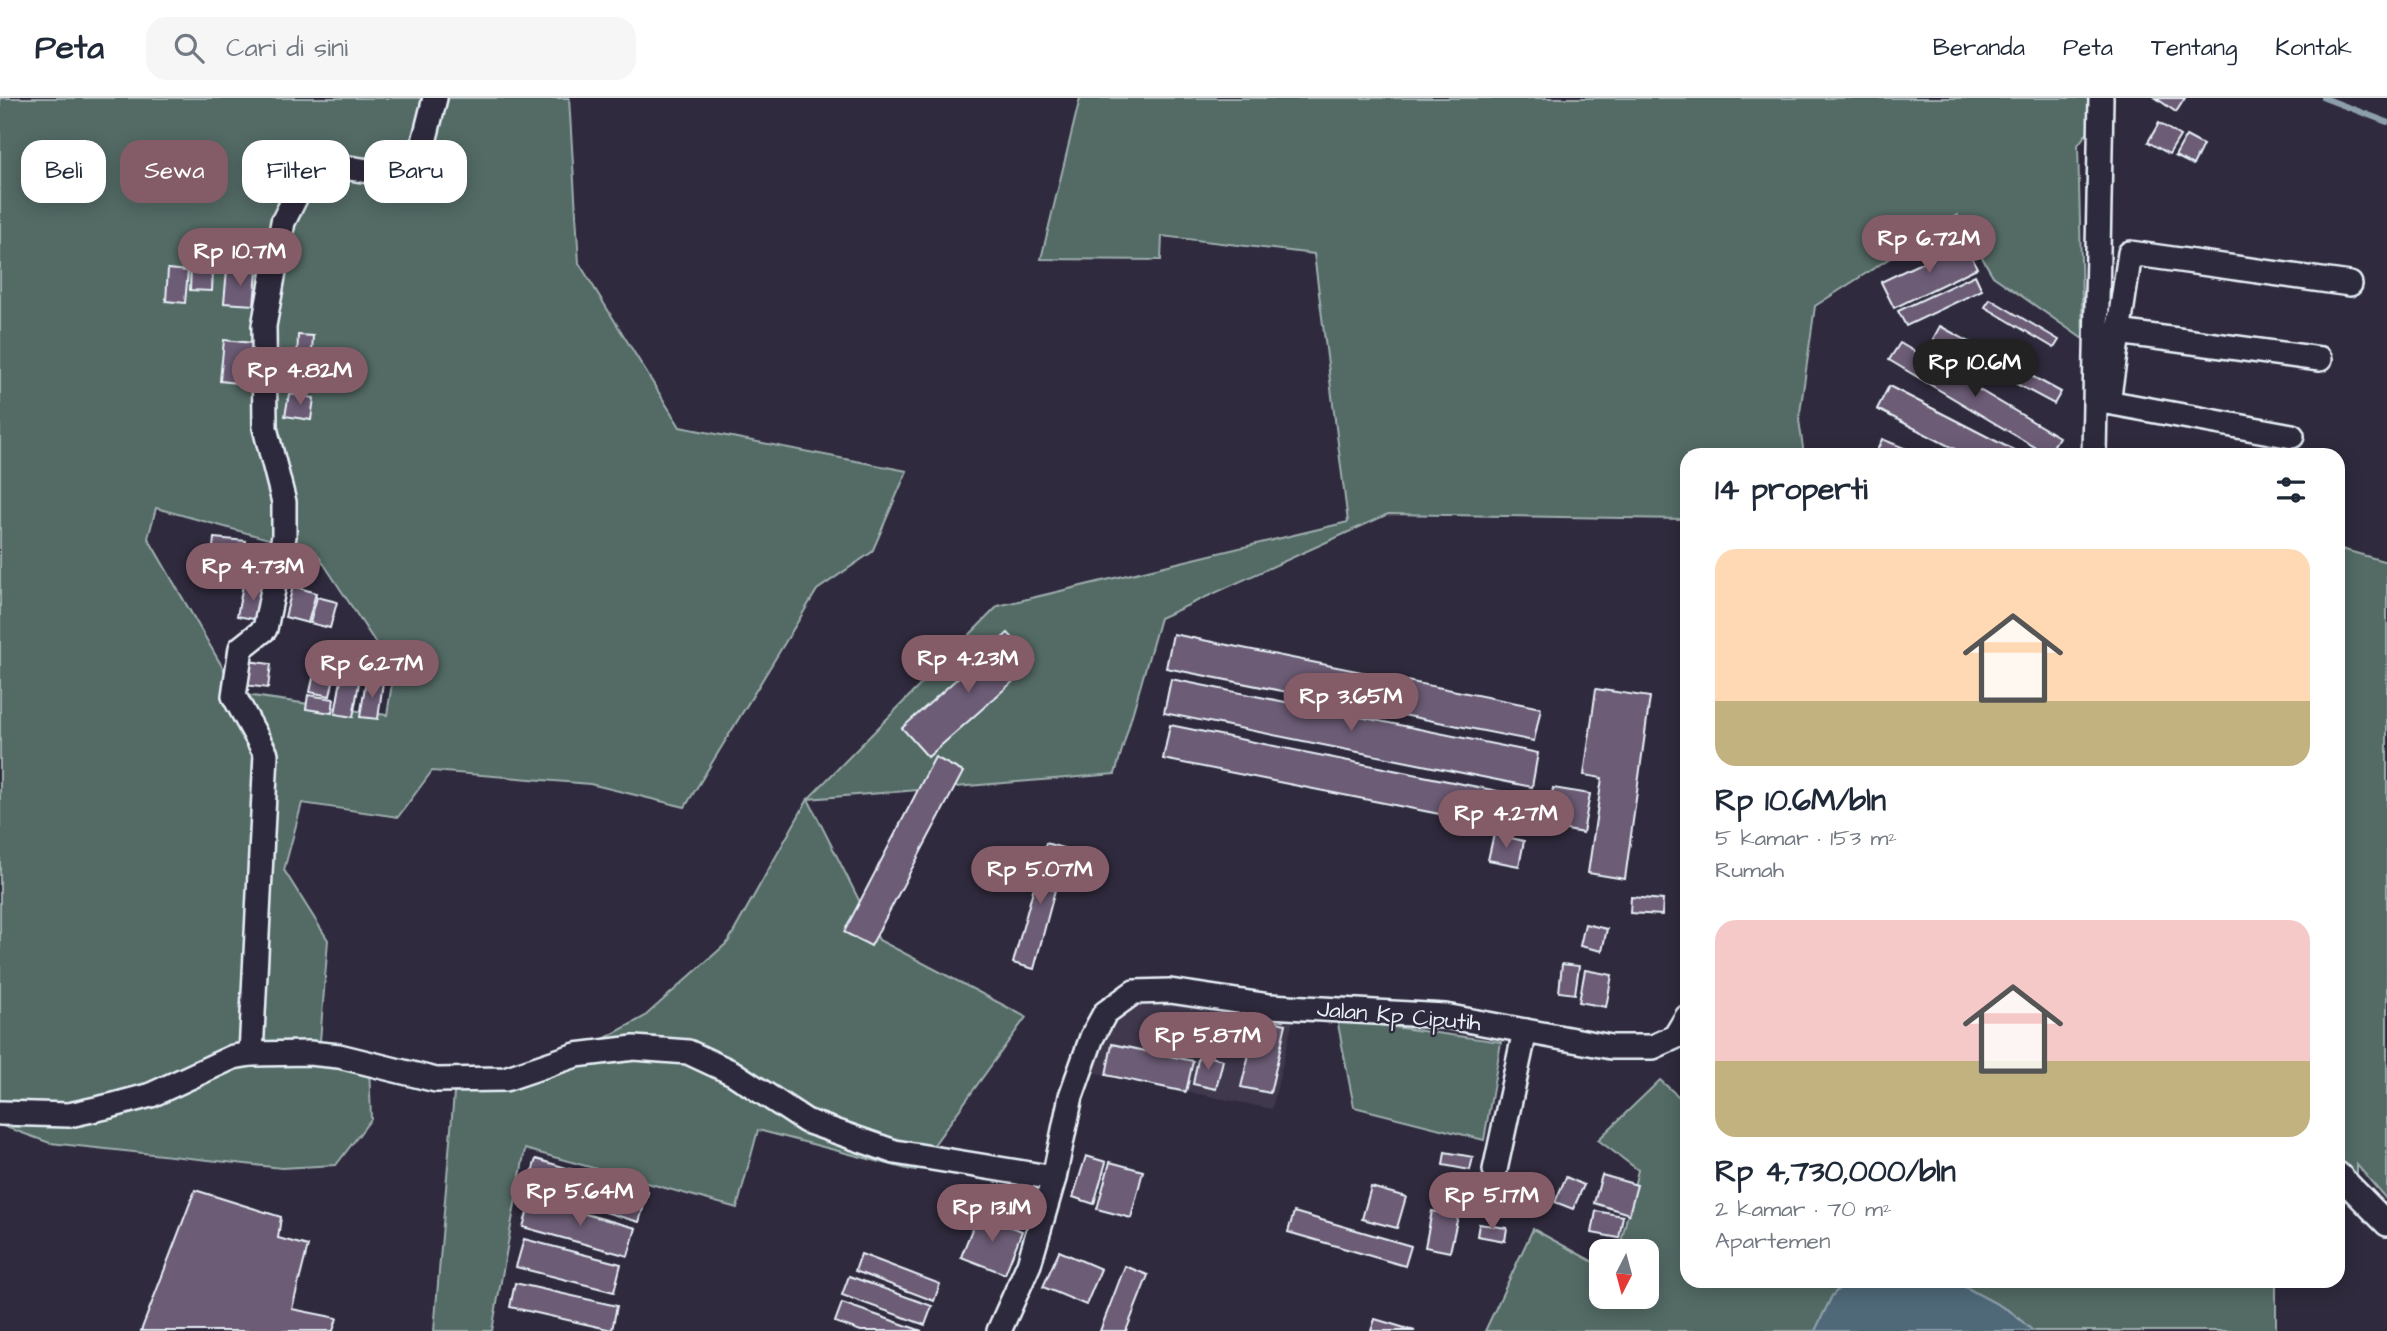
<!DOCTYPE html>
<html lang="id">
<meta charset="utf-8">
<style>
body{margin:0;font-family:"Architects Daughter",sans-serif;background:#f6f6f7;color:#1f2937;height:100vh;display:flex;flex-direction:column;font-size:26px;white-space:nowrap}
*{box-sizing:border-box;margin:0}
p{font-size:23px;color:#747a83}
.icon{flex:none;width:38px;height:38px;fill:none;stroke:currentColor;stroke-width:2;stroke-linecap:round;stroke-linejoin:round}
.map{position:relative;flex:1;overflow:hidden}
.drawer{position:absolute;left:1680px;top:350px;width:665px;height:840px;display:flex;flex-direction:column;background:#fff;border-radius:21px;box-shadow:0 4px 18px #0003}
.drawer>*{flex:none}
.hud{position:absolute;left:21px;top:42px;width:665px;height:63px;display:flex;gap:14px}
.needle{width:46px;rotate:186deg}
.tools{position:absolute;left:1589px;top:1141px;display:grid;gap:14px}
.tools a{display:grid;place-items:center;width:70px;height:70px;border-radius:14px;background:#fff;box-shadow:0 4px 18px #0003;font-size:35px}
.price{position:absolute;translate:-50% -60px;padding:0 16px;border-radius:24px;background:#845c67;color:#fff;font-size:23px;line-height:46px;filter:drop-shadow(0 2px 4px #0008)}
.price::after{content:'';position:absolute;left:50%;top:42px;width:21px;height:16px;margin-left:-10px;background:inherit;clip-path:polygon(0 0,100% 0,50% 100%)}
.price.selected{background:#222;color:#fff}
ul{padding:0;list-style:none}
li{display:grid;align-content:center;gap:14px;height:371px;padding:0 35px}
li span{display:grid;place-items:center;height:217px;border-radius:21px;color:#555}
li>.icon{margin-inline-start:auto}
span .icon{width:126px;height:126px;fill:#fffc;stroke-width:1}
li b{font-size:30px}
h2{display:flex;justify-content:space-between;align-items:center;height:84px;padding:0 35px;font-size:30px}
.pill{padding:0 24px;border-radius:21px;background:#fff;box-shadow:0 4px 18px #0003;font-size:24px;line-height:63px}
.pill.selected{background:#845c67;color:#fff}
header{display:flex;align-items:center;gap:42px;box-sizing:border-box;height:98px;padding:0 35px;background:#fff;border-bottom:2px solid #e0e1e3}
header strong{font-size:33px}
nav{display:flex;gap:38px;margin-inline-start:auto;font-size:24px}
.search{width:490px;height:63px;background:#f6f6f7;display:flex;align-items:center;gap:18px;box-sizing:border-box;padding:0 24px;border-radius:21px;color:#747a83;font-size:26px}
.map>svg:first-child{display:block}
</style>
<header>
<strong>Peta</strong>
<div class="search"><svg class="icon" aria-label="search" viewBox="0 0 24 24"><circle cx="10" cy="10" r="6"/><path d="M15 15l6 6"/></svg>Cari di sini</div>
<nav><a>Beranda</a><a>Peta</a><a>Tentang</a><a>Kontak</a></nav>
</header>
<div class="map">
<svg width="2387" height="1233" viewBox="0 0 2387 1233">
<rect width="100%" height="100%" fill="#2f2a3d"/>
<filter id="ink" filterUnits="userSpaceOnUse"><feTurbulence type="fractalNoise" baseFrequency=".0143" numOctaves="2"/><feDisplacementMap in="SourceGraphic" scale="14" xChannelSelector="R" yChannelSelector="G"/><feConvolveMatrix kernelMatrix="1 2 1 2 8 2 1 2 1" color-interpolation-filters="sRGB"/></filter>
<g filter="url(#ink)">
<polygon fill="#41394e" points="1149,901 1293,922 1272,1011 1091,974 1111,921"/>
<g fill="#536a65" stroke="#9eaeae" stroke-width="2" fill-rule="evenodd">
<path d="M0,0H569L579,165L680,329L907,373L872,454L817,492L685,709L590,686L432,673L398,719L302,705L284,772L328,842L319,956L369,966L371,1021L336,1067L282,1070L50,1045L0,1027ZM156,410L316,454L394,573L387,617L238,596L148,440Z"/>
<polygon points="1080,0 2112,0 2078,47 2083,241 1993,178 1957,117 1815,208 1799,322 1804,357 1687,357 1687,462 1682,421 1388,416 1160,520 1115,676 808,701 879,842 1026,919 915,1073 758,1032 737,1110 525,1051 492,1233 434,1233 454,995 523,985 644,919 728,844 808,701 998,508 1348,424 1314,156 1162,138 1161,162 1041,161"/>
<polygon points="2338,450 2387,464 2387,1102 2357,1067 2357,1088 2338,1111"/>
<polygon points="1337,921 1501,944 1484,1042 1354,1009"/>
<polygon points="1660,982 1687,1006 1687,1183 1846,1183 1832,1198 1815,1233 1485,1233 1533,1131 1601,1168 1601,1199 1647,1199 1647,1153 1619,1153 1638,1072 1598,1042"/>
<polygon points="1954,1183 2276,1183 2276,1233 2033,1233 2010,1213"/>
</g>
<polygon fill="#506979" stroke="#8d9fac" stroke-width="2" points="1846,1183 1954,1183 2010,1213 2033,1233 1815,1233 1832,1198"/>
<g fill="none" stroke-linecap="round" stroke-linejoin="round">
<polyline stroke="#8d9fac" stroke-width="6" points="2324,0 2387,24"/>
</g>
<g fill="#6c5b76" stroke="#e8f1f8" stroke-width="2">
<polygon points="2156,0 2185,0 2176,14"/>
<polygon points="2159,25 2180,38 2169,56 2148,44"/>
<polygon points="2186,38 2203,47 2193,67 2175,58"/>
<polygon points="1965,144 1977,170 1894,210 1881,184"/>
<polygon points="191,169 213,170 212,193 190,192"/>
<polygon points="168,171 188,173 185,205 166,203"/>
<polygon points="227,172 257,174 254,207 224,205"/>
<polygon points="1975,177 1982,192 1906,228 1898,213"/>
<polygon points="1990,201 2059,242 2054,250 1985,209"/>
<polygon points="1940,228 2061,294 2054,306 1933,241"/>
<polygon points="298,237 313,238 311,267 297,266"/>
<polygon points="224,242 252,245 247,286 220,283"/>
<polygon points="1900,245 2059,339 2048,357 1889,262"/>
<polygon points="1889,288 2023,357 1966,357 1877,311"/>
<polygon points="289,296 314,300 311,322 285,318"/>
<polygon points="1882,341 1921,357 1876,355"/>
<polygon points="214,440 246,443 243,480 210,477"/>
<polygon points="243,487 270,492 264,523 237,518"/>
<polygon points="293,488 316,495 308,525 285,519"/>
<polygon points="317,499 337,504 330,530 310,525"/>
<polygon points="1008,535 1035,564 928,659 902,630"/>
<polygon points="1173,536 1541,610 1534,643 1166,570"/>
<polygon points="376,557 400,564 394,584 370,577"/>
<polygon points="247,563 271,566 268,590 244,587"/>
<polygon points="315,571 335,575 330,598 310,594"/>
<polygon points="342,576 360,579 353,619 335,616"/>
<polygon points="1171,581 1538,655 1532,689 1164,615"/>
<polygon points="366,582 383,584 378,621 360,619"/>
<polygon points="1596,591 1650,599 1625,781 1588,775 1602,680 1584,677"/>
<polygon points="308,597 334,601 332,615 306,611"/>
<polygon points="1170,627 1537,701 1530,734 1163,661"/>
<polygon points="935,659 963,674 871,848 844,834"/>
<polygon points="1553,690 1590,696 1583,735 1546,728"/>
<polygon points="1494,736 1524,743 1519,768 1488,762"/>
<polygon points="1046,745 1066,751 1034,871 1013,865"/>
<polygon points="1631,799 1663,802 1662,817 1630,815"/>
<polygon points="1585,826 1607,831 1602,853 1580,848"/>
<polygon points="1562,866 1579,868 1575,896 1559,894"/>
<polygon points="1585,872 1612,877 1606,909 1579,904"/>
<polygon points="1258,920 1286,926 1270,995 1241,989"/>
<polygon points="1112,946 1193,963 1186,994 1106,977"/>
<polygon points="1199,956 1223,962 1216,991 1193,986"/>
<polygon points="1445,1054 1473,1059 1470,1072 1443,1067"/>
<polygon points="1086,1058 1106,1064 1094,1106 1073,1099"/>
<polygon points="536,1061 648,1094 639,1124 527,1091"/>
<polygon points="1110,1064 1143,1073 1131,1120 1097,1111"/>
<polygon points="1602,1077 1637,1087 1629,1116 1594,1105"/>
<polygon points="1566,1079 1584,1087 1573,1111 1555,1104"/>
<polygon points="1371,1089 1406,1099 1397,1130 1362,1121"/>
<polygon points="1020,1090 1039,1096 1031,1124 1012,1119"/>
<polygon points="195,1092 281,1119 278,1140 308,1148 292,1211 337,1220 333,1233 141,1233"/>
<polygon points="531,1101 636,1130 628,1158 523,1129"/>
<polygon points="1432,1113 1458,1118 1450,1154 1425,1149"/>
<polygon points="1596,1113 1623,1118 1619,1140 1592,1135"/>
<polygon points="1294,1114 1411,1148 1405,1168 1288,1134"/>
<polygon points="978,1116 1022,1133 1005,1176 961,1159"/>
<polygon points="1479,1126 1507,1130 1505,1143 1477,1138"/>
<polygon points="524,1141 621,1166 614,1194 516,1169"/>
<polygon points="1059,1153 1101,1171 1086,1207 1043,1189"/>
<polygon points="861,1156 940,1186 934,1203 855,1173"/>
<polygon points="1125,1168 1148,1177 1126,1233 1100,1233"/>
<polygon points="849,1178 932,1208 925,1227 842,1197"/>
<polygon points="515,1185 617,1208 612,1232 510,1209"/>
<polygon points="842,1205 922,1233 861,1233 835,1224"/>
<polygon points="1375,1221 1415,1233 1371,1233"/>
</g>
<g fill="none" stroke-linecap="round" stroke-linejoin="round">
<g stroke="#e8f1f8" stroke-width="28">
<g id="minor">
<polyline points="2118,234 2320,261"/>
<polyline points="2096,302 2292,338"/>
<polyline points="2108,304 2130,155 2350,186"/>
<polyline points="2094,357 2101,0"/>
<polyline points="251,956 266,656 234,598 241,550 265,531 284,438 284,404 265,330 264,228 283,124 302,86 311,75 336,68 395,77 414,70 423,48 435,0"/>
<polyline points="0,1015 69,1017 110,1008 151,997 233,959 251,956 309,955 339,958 436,982 505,981 576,957 634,950 688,954 733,975 806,1023 895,1054 1054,1080"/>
<polyline points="1495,1072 1525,933"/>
<polyline points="2338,1076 2387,1126"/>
<polyline points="999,1233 1029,1166 1054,1080 1071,998 1092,939 1105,915 1134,894 1170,893 1270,908 1445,918 1611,949 1653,949 1675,939 1687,919"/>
</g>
</g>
<use href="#minor" stroke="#2f2a3d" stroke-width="23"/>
</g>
</g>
<g text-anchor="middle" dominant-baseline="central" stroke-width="5" stroke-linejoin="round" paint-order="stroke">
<g font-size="23" fill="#e8f1f8" stroke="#2f2a3d">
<text transform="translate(1399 918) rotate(5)">Jalan Kp Ciputih</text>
</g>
</g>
</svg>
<div class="tools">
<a><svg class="needle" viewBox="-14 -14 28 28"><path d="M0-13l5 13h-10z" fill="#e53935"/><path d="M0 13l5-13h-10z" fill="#747a83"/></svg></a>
</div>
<b class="price" style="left:1929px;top:177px">Rp 6.72M</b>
<b class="price" style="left:240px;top:190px">Rp 10.7M</b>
<b class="price selected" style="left:1975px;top:301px">Rp 10.6M</b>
<b class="price" style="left:300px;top:309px">Rp 4.82M</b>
<b class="price" style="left:253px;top:505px">Rp 4.73M</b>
<b class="price" style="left:968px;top:597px">Rp 4.23M</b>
<b class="price" style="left:372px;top:602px">Rp 6.27M</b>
<b class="price" style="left:1351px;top:635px">Rp 3.65M</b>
<b class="price" style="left:1506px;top:752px">Rp 4.27M</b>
<b class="price" style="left:1040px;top:808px">Rp 5.07M</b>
<b class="price" style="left:1208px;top:974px">Rp 5.87M</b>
<b class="price" style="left:580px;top:1130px">Rp 5.64M</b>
<b class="price" style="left:1492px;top:1134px">Rp 5.17M</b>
<b class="price" style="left:992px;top:1146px">Rp 13.1M</b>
<div class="hud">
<a class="pill">Beli</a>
<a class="pill selected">Sewa</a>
<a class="pill">Filter</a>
<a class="pill">Baru</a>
</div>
<section class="drawer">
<h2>14 properti<svg class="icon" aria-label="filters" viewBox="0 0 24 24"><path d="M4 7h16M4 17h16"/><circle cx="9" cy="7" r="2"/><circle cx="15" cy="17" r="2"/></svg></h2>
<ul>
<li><span style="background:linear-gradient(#ffd9b3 70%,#c2b280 0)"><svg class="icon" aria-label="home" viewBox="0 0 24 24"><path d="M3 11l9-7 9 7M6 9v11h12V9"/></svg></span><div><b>Rp 10.6M/bln</b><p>5 kamar · 153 m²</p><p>Rumah</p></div></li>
<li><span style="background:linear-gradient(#f6c9c9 65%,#c2b280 0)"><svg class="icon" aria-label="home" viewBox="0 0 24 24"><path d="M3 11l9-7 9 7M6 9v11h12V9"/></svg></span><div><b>Rp 4,730,000/bln</b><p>2 kamar · 70 m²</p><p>Apartemen</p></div></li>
</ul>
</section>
</div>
